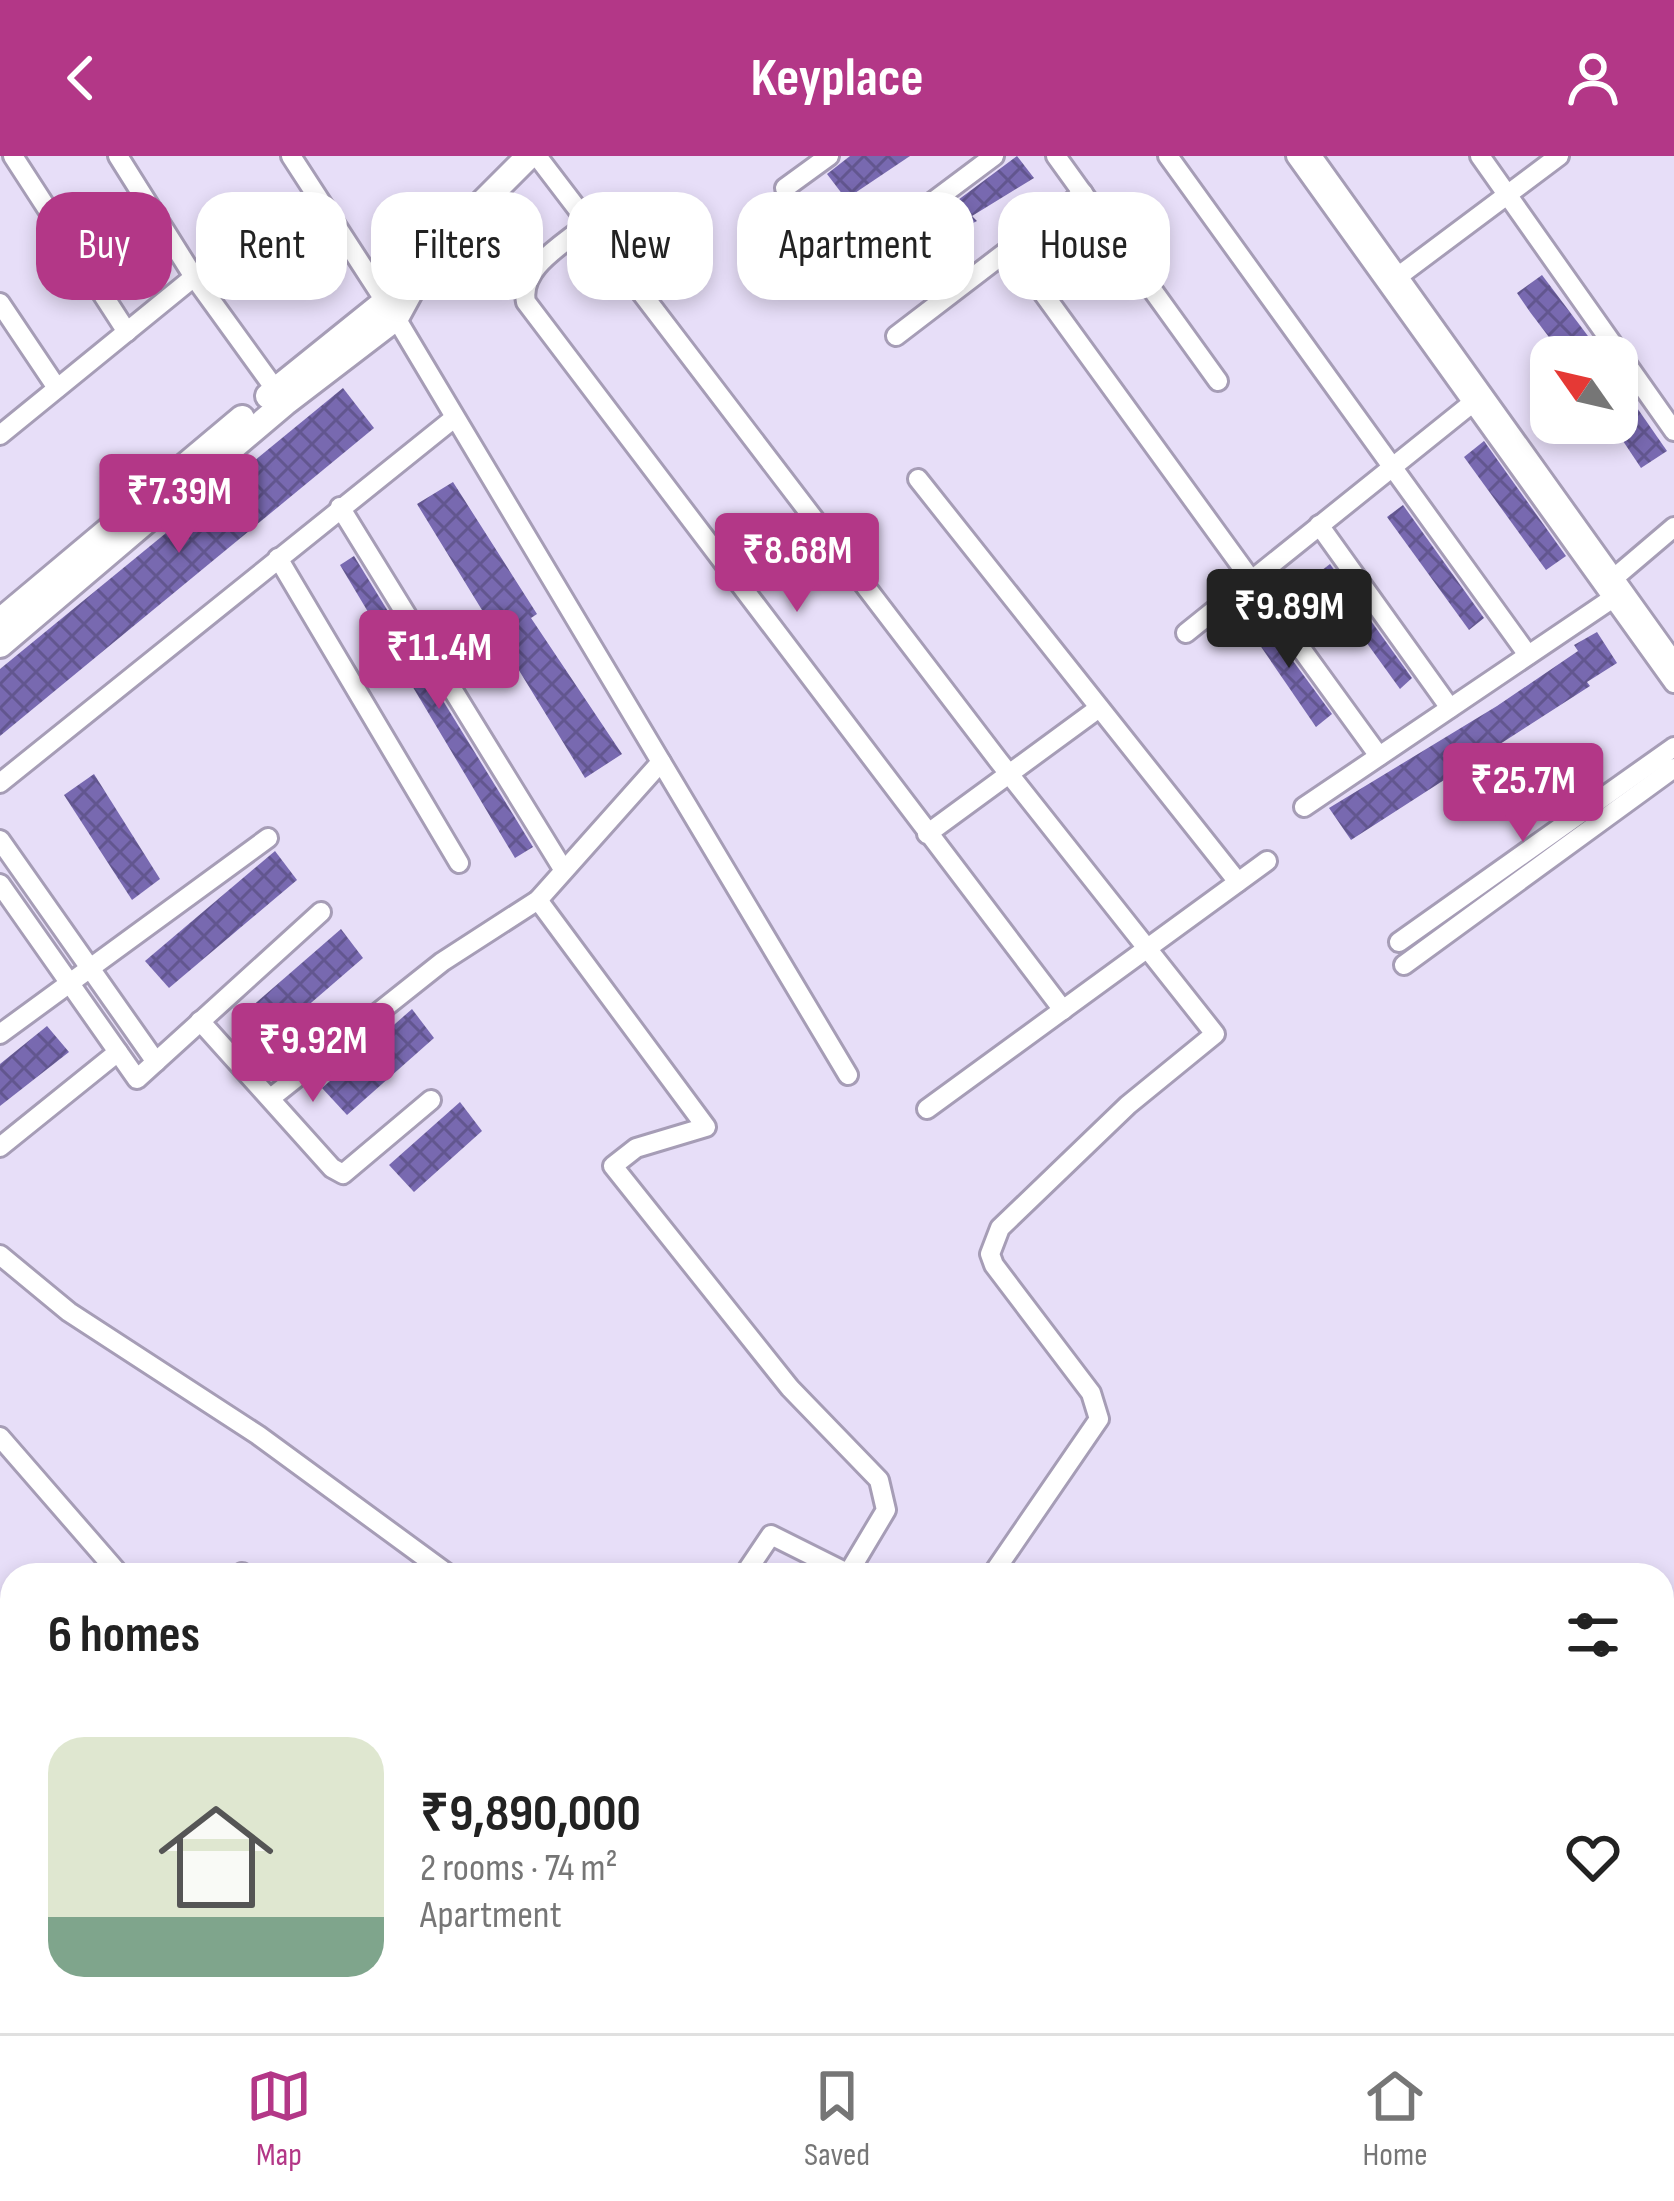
<!DOCTYPE html>
<meta charset="utf-8">
<style>
body{margin:0;font-family:"Sofia Sans Condensed",sans-serif;background:#f2f2f2;color:#222;height:100vh;display:flex;flex-direction:column;font-size:45px;white-space:nowrap}
*{box-sizing:border-box;margin:0}
p{font-size:39px;color:#767676}
.icon{flex:none;width:66px;height:66px;fill:none;stroke:currentColor;stroke-width:2;stroke-linecap:round;stroke-linejoin:round}
.map{position:relative;flex:1;overflow:hidden}
.panel{position:absolute;left:0px;top:1407px;width:1674px;height:471px;display:flex;flex-direction:column;background:#fff;border-radius:36px 36px 0 0;box-shadow:0 6px 18px #0003}
.panel>*{flex:none}
.hud{position:absolute;left:36px;top:36px;width:1602px;height:108px;display:flex;gap:24px}
.needle{width:78px;rotate:304deg}
.fabs{position:absolute;left:1530px;top:180px;display:grid;gap:24px}
.fabs a{display:grid;place-items:center;width:108px;height:108px;border-radius:24px;background:#fff;box-shadow:0 6px 18px #0003;font-size:60px}
.price{position:absolute;translate:-50% -102px;padding:0 27px;border-radius:12px;background:#b33787;color:#fff;font-size:39px;line-height:78px;filter:drop-shadow(0 3px 6px #0008)}
.price::after{content:'';position:absolute;left:50%;top:72px;width:36px;height:27px;margin-left:-18px;background:inherit;clip-path:polygon(0 0,100% 0,50% 100%)}
.price.active{background:#222;color:#fff}
ul{padding:0;list-style:none}
li{display:flex;align-items:center;gap:36px;height:300px;padding:0 48px}
li span{display:grid;place-items:center;flex:none;width:336px;height:240px;border-radius:36px;color:#555}
li>.icon{margin-inline-start:auto}
span .icon{width:144px;height:144px;fill:#fffc;stroke-width:1}
li b{font-size:51px}
h2{display:flex;justify-content:space-between;align-items:center;height:144px;padding:0 48px;font-size:51px}
.pill{padding:0 42px;border-radius:36px;background:#fff;box-shadow:0 6px 18px #0003;font-size:42px;line-height:108px}
.pill.active{background:#b33787;color:#fff}
header{display:flex;justify-content:space-between;align-items:center;height:156px;padding:0 48px;background:#b33787;color:#fff;font-size:54px;font-weight:700}
.dock{display:flex;justify-content:space-around;align-items:center;height:168px;border-top:3px solid #e0e0e0;background:#fff;font-size:33px;color:#767676}
.dock a{display:grid;justify-items:center;gap:6px}
.dock .active{color:#b33787}
.map>svg:first-child{display:block}
</style>
<header><svg class="icon" aria-label="back" viewBox="0 0 24 24"><path d="M15 5l-7 7 7 7"/></svg>Keyplace<svg class="icon" aria-label="person" viewBox="0 0 24 24"><circle cx="12" cy="8" r="4"/><path d="M4 21q1-7 8-7t8 7"/></svg></header>
<div class="map">
<svg width="1674" height="1877" viewBox="0 0 1674 1877">
<defs>
<pattern id="building-cross-hatch" width="8" height="8" patternUnits="userSpaceOnUse" patternTransform="scale(3)"><rect width="8" height="8" fill="#7869b0"/><path d="M0 0l8 8M0 8l8-8" fill="none" stroke="#62568f"/></pattern>
</defs>
<rect width="100%" height="100%" fill="#e7def8"/>
<g fill="url(#building-cross-hatch)">
<polygon points="850,0 910,0 846,43 827,18"/>
<polygon points="1017,0 1034,22 972,60 977,65 953,77 956,81 937,95 899,115 887,97"/>
<polygon points="1542,119 1597,192 1601,201 1564,201 1530,156 1517,137"/>
<polygon points="1617,223 1667,295 1641,312 1617,276"/>
<polygon points="343,232 374,272 0,580 0,513"/>
<polygon points="1484,285 1566,400 1546,414 1464,301"/>
<polygon points="453,326 537,458 531,462 622,598 585,622 417,348"/>
<polygon points="1403,349 1484,462 1469,474 1387,361"/>
<polygon points="354,400 533,691 515,702 340,409"/>
<polygon points="1330,408 1412,522 1400,533 1317,418"/>
<polygon points="1258,457 1332,558 1316,571 1244,466"/>
<polygon points="1597,476 1617,507 1587,526 1590,530 1351,684 1329,652 1497,550 1578,495 1574,489"/>
<polygon points="94,618 160,723 132,744 64,639"/>
<polygon points="275,695 297,724 169,832 145,805"/>
<polygon points="341,773 363,802 275,878 251,851"/>
<polygon points="412,853 434,882 347,959 322,932"/>
<polygon points="47,870 69,896 0,950 0,908"/>
<polygon points="460,946 482,975 414,1036 389,1009"/>
</g>
<g fill="none" stroke-linecap="round" stroke-linejoin="round">
<g stroke="#a69db6" stroke-width="24">
<g id="street">
<polyline points="13,0 127,176"/>
<polyline points="118,0 194,121 283,244"/>
<polyline points="291,0 396,162 848,919"/>
<polyline points="537,0 998,604 1215,878 1128,949 1000,1072 990,1098 994,1109 1091,1237 1099,1263 992,1419"/>
<polyline points="1056,0 1218,225"/>
<polyline points="1168,0 1528,499"/>
<polyline points="1296,0 1674,527"/>
<polyline points="1312,0 1674,506"/>
<polyline points="1480,0 1674,275"/>
<polyline points="785,32 829,0"/>
<path d="M586,69C563,89 519,112 526,146L1063,854"/>
<polyline points="1011,93 1379,600"/>
<polyline points="847,110 994,0"/>
<polyline points="1392,125 1559,0"/>
<polyline points="0,147 57,232"/>
<polyline points="896,180 1083,37"/>
<polyline points="0,279 194,121"/>
<polyline points="918,323 1238,726"/>
<polyline points="340,351 563,713"/>
<polyline points="1319,369 1450,552"/>
<polyline points="278,402 459,707"/>
<polyline points="1614,422 1674,371"/>
<polyline points="1186,477 1481,240"/>
<polyline points="0,627 453,263"/>
<polyline points="1304,651 1619,438"/>
<polyline points="927,678 1099,552"/>
<polyline points="0,684 156,906"/>
<polyline points="0,728 137,923 321,756"/>
<polyline points="538,744 706,971 636,992 613,1010 790,1232 879,1324 886,1354 849,1416"/>
<polyline points="1399,786 1674,591"/>
<polyline points="1404,809 1674,612"/>
<polyline points="200,865 332,1012 343,1018 431,944"/>
<polyline points="0,878 268,682"/>
<polyline points="272,941 442,806 538,744 661,606"/>
<polyline points="927,953 1267,705"/>
<polyline points="0,991 118,896"/>
<polyline points="0,1099 69,1156 258,1279 449,1419"/>
<polyline points="0,1281 120,1419"/>
<polyline points="242,1417 243,1419"/>
<polyline points="744,1419 771,1379 851,1419"/>
<polyline points="0,1457 12,1468"/>
<polyline points="0,1794 12,1804"/>
<polyline points="1662,1832 1674,1812"/>
<polyline points="484,1866 494,1877"/>
<polyline points="778,1866 792,1877"/>
<polyline points="928,1866 942,1877"/>
<polyline points="1069,1866 1083,1877"/>
<polyline points="1239,1866 1260,1877"/>
<polyline points="584,1877 598,1866"/>
<polyline points="1030,1877 1040,1866"/>
</g>
</g>
<g stroke="#a69db6" stroke-width="30">
<g id="secondary">
<polyline points="268,240 386,145"/>
<polyline points="0,465 242,262"/>
<polyline points="0,489 285,247 396,162 431,98 529,0"/>
<polyline points="1662,1860 1674,1849"/>
<polyline points="1629,1877 1651,1866"/>
</g>
</g>
<use href="#street" stroke="#fff" stroke-width="18"/>
<use href="#secondary" stroke="#fff" stroke-width="24"/>
</g>
</svg>
<div class="fabs">
<a><svg class="needle" viewBox="-14 -14 28 28"><path d="M0-13l5 13h-10z" fill="#e53935"/><path d="M0 13l5-13h-10z" fill="#767676"/></svg></a>
</div>
<b class="price" style="left:179px;top:400px">₹7.39M</b>
<b class="price" style="left:797px;top:459px">₹8.68M</b>
<b class="price active" style="left:1289px;top:515px">₹9.89M</b>
<b class="price" style="left:439px;top:556px">₹11.4M</b>
<b class="price" style="left:1523px;top:689px">₹25.7M</b>
<b class="price" style="left:313px;top:949px">₹9.92M</b>
<div class="hud">
<a class="pill active">Buy</a>
<a class="pill">Rent</a>
<a class="pill">Filters</a>
<a class="pill">New</a>
<a class="pill">Apartment</a>
<a class="pill">House</a>
</div>
<section class="panel">
<h2>6 homes<svg class="icon" aria-label="filters" viewBox="0 0 24 24"><path d="M4 7h16M4 17h16"/><circle cx="9" cy="7" r="2"/><circle cx="15" cy="17" r="2"/></svg></h2>
<ul>
<li><span style="background:linear-gradient(#dfe7d0 75%,#7fa58c 0)"><svg class="icon" aria-label="home" viewBox="0 0 24 24"><path d="M3 11l9-7 9 7M6 9v11h12V9"/></svg></span><div><b>₹9,890,000</b><p>2 rooms · 74 m²</p><p>Apartment</p></div><svg class="icon" aria-label="heart" viewBox="0 0 24 24"><path d="M12 20l-8-8c-3-5 5-10 8-4 3-6 11-1 8 4z"/></svg></li>
</ul>
</section>
</div>
<nav class="dock">
<a class="active"><svg class="icon" aria-label="map" viewBox="0 0 24 24"><path d="M3 6l6-2 6 2 6-2v14l-6 2-6-2-6 2zM9 4v14M15 6v14"/></svg>Map</a>
<a><svg class="icon" aria-label="saved" viewBox="0 0 24 24"><path d="M7 4h10v16l-5-4-5 4z"/></svg>Saved</a>
<a><svg class="icon" aria-label="home" viewBox="0 0 24 24"><path d="M3 11l9-7 9 7M6 9v11h12V9"/></svg>Home</a>
</nav>
